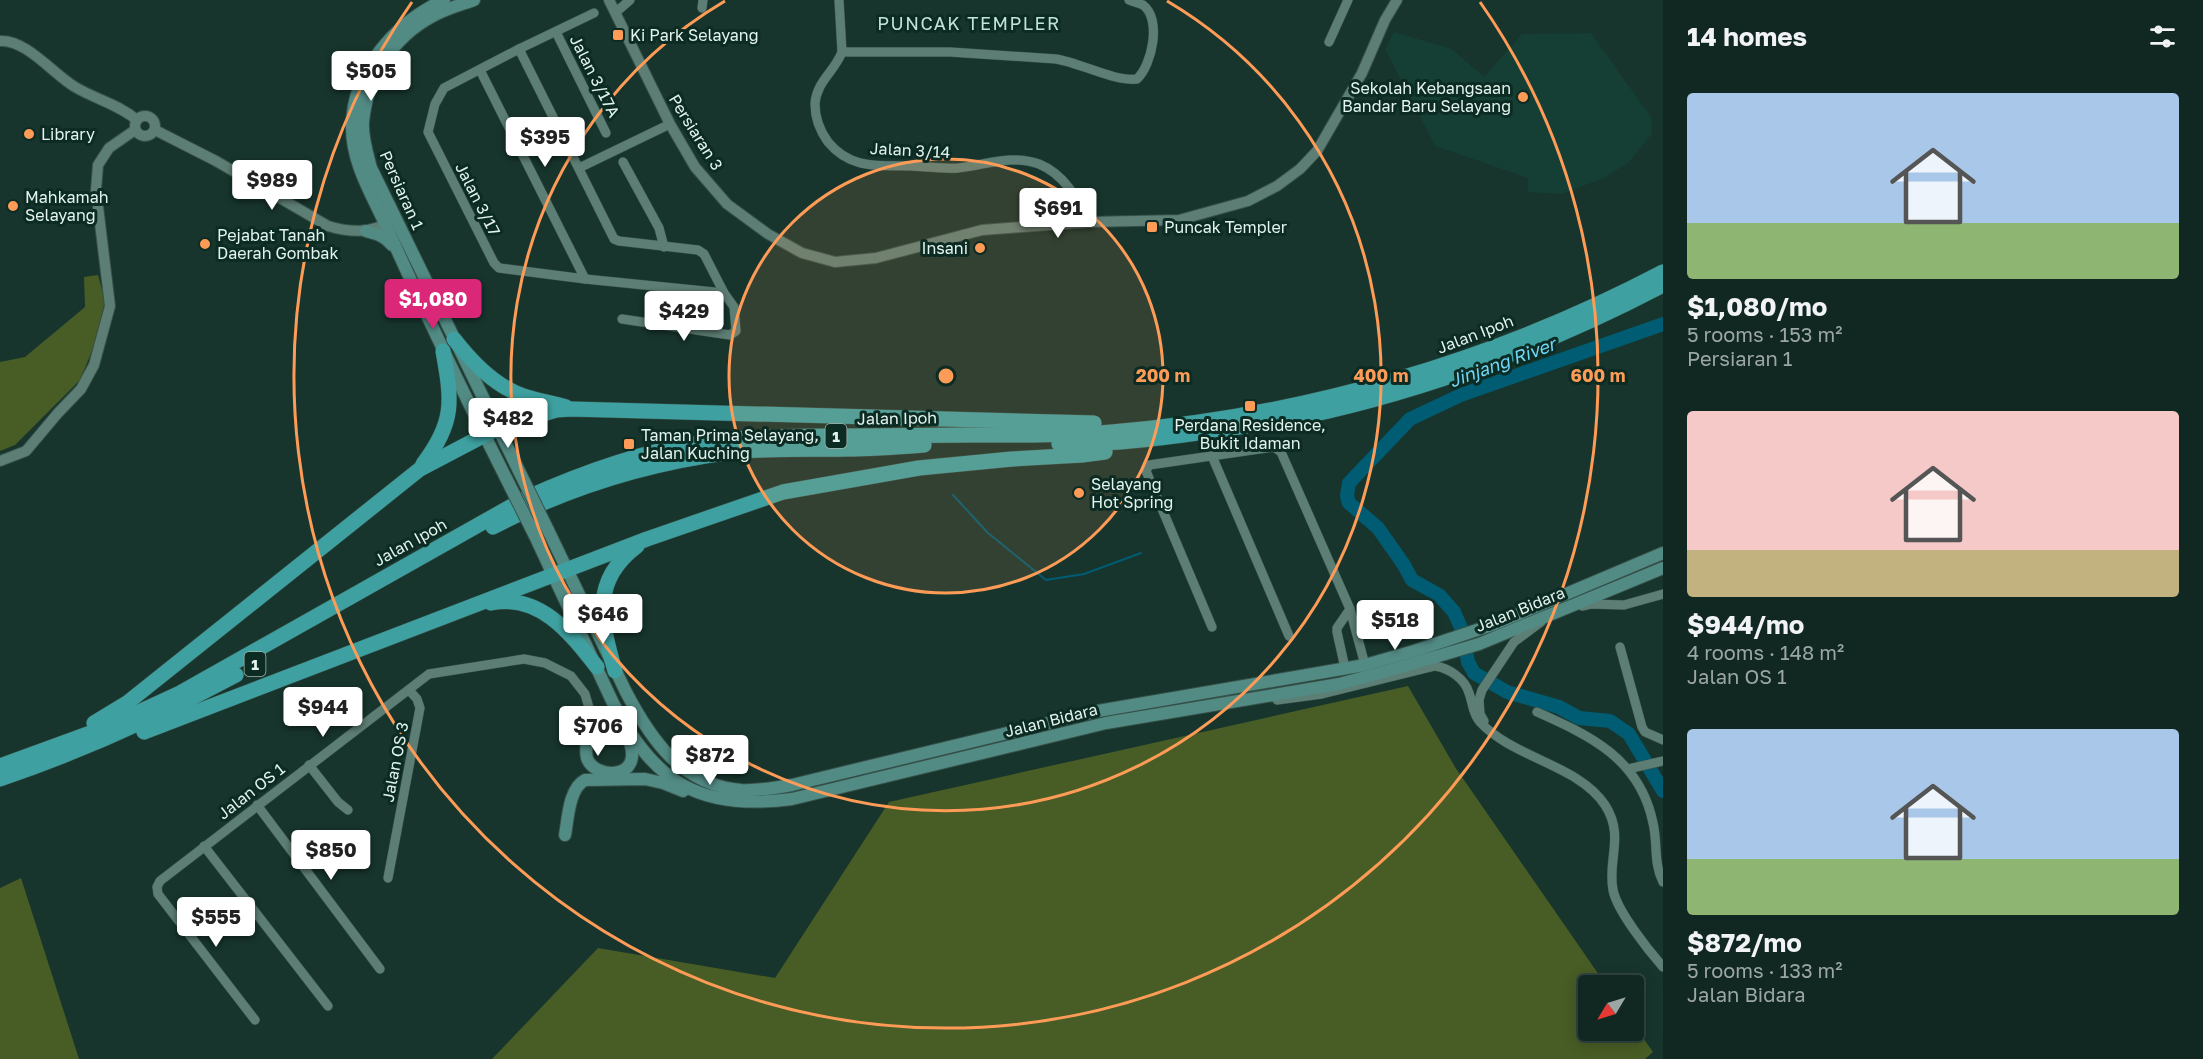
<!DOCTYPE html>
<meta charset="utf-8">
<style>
body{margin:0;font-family:"Golos Text",sans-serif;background:#1e342f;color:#f1f3f6;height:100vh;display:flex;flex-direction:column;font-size:22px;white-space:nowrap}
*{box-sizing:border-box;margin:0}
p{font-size:20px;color:#9ca6a5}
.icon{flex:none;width:33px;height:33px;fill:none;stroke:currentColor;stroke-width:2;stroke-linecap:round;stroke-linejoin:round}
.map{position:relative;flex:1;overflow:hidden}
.drawer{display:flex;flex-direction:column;background:#112822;width:540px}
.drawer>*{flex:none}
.needle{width:39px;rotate:232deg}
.controls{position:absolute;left:1578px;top:975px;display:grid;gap:12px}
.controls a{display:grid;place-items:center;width:66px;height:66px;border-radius:6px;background:#112822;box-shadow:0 3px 15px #0003,0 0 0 2px #304440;font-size:30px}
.price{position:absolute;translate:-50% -51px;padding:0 14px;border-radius:6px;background:#fff;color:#222;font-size:20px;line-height:39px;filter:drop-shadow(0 2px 3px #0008)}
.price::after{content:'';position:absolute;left:50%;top:36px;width:18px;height:14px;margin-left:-9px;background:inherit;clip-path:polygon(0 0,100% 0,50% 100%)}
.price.current{background:#db2777;color:#fff}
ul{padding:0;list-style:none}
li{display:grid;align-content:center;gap:12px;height:318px;padding:0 24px}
li span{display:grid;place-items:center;height:186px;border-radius:6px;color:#555}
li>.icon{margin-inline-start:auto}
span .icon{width:108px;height:108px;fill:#fffc;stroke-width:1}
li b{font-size:26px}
h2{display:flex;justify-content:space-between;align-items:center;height:72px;padding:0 24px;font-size:26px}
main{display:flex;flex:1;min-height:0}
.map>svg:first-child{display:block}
</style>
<main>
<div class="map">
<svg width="1663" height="1059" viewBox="0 0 1663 1059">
<rect width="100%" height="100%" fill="#17352d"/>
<polygon fill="#153e34" points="1394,32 1452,49 1484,77 1522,34 1591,33 1651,117 1652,134 1628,163 1602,179 1561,194 1528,192 1528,178 1435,146 1385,49"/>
<g fill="#485c25">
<polygon points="98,275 105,301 94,346 80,380 15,445 0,451 0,362 25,357 85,307 84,277"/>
<polygon points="1408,686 1455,767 1606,985 1588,986 1588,1030 1634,1030 1634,1025 1653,1052 1645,1059 492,1059 598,948 775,978 889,802"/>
<polygon points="21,878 79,1059 0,1059 0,888"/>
</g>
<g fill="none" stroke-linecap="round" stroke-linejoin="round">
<polyline stroke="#005c73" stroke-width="2" points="953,495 988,533 1046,580 1084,574 1141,553"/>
<polyline stroke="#005c73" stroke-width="14" points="1663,324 1461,395 1410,419 1349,483 1347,496 1349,503 1378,528 1404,565 1412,580 1439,595 1454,612 1462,630 1468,662 1474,673 1507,692 1559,707 1579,718 1610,721 1629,734 1663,791"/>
<g stroke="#365149" stroke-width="10">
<g id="minor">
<polyline points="839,0 842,52"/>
<polyline points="702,8 703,0"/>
<polyline points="594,13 519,49 444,88 435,104 428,132 494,263 499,268 585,279 724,293"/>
<polyline points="615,13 630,0"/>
<polyline points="556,32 606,133"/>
<polyline points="1329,42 1348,0"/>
<polyline points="519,49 614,239 619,241 698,250 704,254 724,293 734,307 736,331 730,335 622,319"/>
<path d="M842,52C835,71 816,82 815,104C815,118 820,131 828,142C851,170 879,165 912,166C927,167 943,169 958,168C986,165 1011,154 1039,164C1064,174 1078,199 1089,222"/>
<path d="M842,52H950L1056,59C1081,63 1115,82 1137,79C1152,65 1162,19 1143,5C1139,3 1133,2 1129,0"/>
<polyline points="480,70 585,279"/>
<polyline points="623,162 659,228 664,247"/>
<polyline points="579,168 670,124"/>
<polyline points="1212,456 1289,636"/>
<polyline points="1582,606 1591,604 1624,605 1663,594"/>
<polyline points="1212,627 1146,471 1149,465 1274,447 1281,452 1350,609 1365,665"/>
<polyline points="1620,647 1642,727 1645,732 1663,740"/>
<polyline points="1345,668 1337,632 1337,628 1350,609"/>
<path d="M1277,700L1322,694L1435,666C1449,668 1465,679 1469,693C1473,703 1472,713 1480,722C1513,758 1579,765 1605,805C1625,836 1607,860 1613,890C1617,911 1649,951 1663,967"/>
<path d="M1537,712C1591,736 1640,759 1653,823C1658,843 1653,862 1663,882"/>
<polyline points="1484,721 1480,714 1479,700 1482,690 1514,642 1541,622"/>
<polyline points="309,765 338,802 348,810"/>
<polyline points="1628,769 1663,761"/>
<polyline points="257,805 380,969"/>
<polyline points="204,846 328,1006"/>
<polyline points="388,878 420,708 417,699 409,690"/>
<polyline points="255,1020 158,894 157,887 160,881 429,674 524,659 545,663 571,676 585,694 590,711 587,735"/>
</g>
</g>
<g stroke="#365149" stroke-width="12">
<g id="tertiary">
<polyline points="609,0 670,124 695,167 727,204 768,234 802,253 835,262 876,258 982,230 1089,222 1179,220 1248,201 1277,186 1300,169 1317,151 1362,73 1385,20 1397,0"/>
<path d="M0,41C26,39 53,74 75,87C95,99 118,104 137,120"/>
<circle cx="145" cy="126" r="10"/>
<path d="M155,130L216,161L328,226C351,233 369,233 391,222"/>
<polyline points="0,461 26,451 58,413 81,389 94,365 110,306 96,190 98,165 109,148 135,130"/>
</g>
</g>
<g stroke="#365149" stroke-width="14">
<g id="secondary">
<path d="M444,0C396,22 353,70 352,125C351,164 374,198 389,232C426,315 465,397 506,478"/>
<path d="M474,0C460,5 445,9 431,17C392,38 367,79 363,122C362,137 367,153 371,168L519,471"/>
<path d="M366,231C377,234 385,236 392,245"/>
<path d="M548,530L626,692C651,740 682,785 741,790C758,791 775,788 792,785L1098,711L1365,665L1414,651L1495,624L1663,553"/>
<path d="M535,536L613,703C655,784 701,811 792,799L1106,723L1339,684L1384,672L1479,644L1663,568"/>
<path d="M587,735C587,742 585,751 587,758C594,780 647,781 628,738"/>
<path d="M565,835C568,819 569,788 585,780L645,779L663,783L683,791"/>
</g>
</g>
<g stroke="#365149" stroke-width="16">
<g id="trunk">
<path d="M454,339C471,361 491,382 516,393C531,400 550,402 566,407"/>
<path d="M1059,444C1112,445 1164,438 1217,430C1247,426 1277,422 1306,416C1428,390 1553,343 1663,285"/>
<path d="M423,464C455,422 452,401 443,351"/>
<path d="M493,527C568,487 648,463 732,452C770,448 808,450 846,449C872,449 898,447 924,445"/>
<path d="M491,603C540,593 571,634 597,667"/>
<path d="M615,671C601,622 590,581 637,546"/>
<polyline points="94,723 127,703 420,469 498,428 556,410 571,409 1094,423"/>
<polyline points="144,732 647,539 783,492 919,468 1012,459 1082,455 1105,452"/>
<path d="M0,766L104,728L180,693L526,498C582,473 639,452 699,443C751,436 801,436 852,436C892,436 931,435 970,435C1017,435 1065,436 1112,432C1304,416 1492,362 1663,272"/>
<path d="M0,779C82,751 160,716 236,675"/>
</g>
</g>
<use href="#minor" stroke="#5d7e74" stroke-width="9"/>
<use href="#tertiary" stroke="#5d7e74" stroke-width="10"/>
<use href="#secondary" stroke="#528b84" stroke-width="12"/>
<use href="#trunk" stroke="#3ea0a0" stroke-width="15"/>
<g stroke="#365149" stroke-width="14" stroke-linecap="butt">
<g id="secondary-bridge">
<polyline points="519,471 548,530"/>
<polyline points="506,478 535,536"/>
</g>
</g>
<use href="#secondary-bridge" stroke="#528b84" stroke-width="12"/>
</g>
<circle cx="946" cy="376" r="217" fill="#fe9c57" fill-opacity=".12"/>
<g fill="none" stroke="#fe9c57" stroke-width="3">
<circle cx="946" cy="376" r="217"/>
<path d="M1167 1A435 435 0 1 1 725 1"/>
<path d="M1480 2A652 652 0 1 1 412 2"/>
</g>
<g fill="#fe9c57" stroke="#0c2b23" stroke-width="2">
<rect x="612" y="29" width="12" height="12" rx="3"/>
<circle cx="1523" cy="97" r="6"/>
<circle cx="29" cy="134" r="6"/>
<circle cx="13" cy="206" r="6"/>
<rect x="1146" y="221" width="12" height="12" rx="3"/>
<circle cx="205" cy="244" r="6"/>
<circle cx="980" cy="248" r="6"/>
<rect x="1244" y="400" width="12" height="12" rx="3"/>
<rect x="623" y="438" width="12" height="12" rx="3"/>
<circle cx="1079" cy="493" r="6"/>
</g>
<g text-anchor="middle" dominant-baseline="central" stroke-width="6" stroke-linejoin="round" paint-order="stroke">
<g fill="#0c2b23" stroke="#a2b8b1" stroke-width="1.5">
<rect x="825.5" y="424" width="21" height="24" rx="4.5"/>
<rect x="244.5" y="652" width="21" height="24" rx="4.5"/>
</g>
<g font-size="15" font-weight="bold" fill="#e3f4ee">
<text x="836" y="436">1</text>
<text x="255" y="664">1</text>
</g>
<g font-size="16" fill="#e3f4ee" stroke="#0c2b23" text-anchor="start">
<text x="630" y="35">Ki Park Selayang</text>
<text x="1511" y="88" text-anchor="end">Sekolah Kebangsaan<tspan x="1511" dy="18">Bandar Baru Selayang</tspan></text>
<text x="41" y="134">Library</text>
<text x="25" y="197">Mahkamah<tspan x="25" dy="18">Selayang</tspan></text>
<text x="1164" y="227">Puncak Templer</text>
<text x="217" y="235">Pejabat Tanah<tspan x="217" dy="18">Daerah Gombak</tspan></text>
<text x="968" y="248" text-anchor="end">Insani</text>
<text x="1250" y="425" text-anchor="middle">Perdana Residence,<tspan x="1250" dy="18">Bukit Idaman</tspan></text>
<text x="641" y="435">Taman Prima Selayang,<tspan x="641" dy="18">Jalan Kuching</tspan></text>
<text x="1091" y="484">Selayang<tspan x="1091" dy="18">Hot Spring</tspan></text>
</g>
<g font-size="16" fill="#e3f4ee" stroke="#0c2b23">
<text transform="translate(595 76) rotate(63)">Jalan 3/17A</text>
<text transform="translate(696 132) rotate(58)">Persiaran 3</text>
<text transform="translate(910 150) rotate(3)">Jalan 3/14</text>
<text transform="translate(402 190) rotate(66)">Persiaran 1</text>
<text transform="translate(478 199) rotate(63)">Jalan 3/17</text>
<text transform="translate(1475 334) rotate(-21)">Jalan Ipoh</text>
<text transform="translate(897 418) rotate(-1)">Jalan Ipoh</text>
<text transform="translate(410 542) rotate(-29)">Jalan Ipoh</text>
<text transform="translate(1520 609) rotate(-22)">Jalan Bidara</text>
<text transform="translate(1051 720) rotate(-14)">Jalan Bidara</text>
<text transform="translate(395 762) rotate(-79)">Jalan OS 3</text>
<text transform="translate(251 791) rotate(-38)">Jalan OS 1</text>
</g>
<g font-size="18" letter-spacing="1.5" fill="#c1e4d9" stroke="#0c2b23">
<text x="969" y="23">PUNCAK TEMPLER</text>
</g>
<g font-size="18" font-style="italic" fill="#71d7f8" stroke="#0c2b23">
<text transform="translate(1502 362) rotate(-20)">Jinjang River</text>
</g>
</g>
<circle cx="946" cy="376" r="9" fill="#fe9c57" stroke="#0c2b23" stroke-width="3"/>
<g font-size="18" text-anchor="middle" font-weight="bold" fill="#fe9c57" stroke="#0c2b23" stroke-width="6" stroke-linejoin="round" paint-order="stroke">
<text x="1163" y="382">200 m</text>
<text x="1381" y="382">400 m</text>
<text x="1598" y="382">600 m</text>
</g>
</svg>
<div class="controls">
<a><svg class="needle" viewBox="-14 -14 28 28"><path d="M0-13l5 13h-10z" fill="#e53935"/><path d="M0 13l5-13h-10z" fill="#9ca6a5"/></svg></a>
</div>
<b class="price" style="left:371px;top:102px">$505</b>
<b class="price" style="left:545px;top:168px">$395</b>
<b class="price" style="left:272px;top:211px">$989</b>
<b class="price" style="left:1058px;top:239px">$691</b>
<b class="price current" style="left:433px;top:330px">$1,080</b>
<b class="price" style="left:684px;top:342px">$429</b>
<b class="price" style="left:508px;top:449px">$482</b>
<b class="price" style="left:603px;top:645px">$646</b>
<b class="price" style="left:1395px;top:651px">$518</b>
<b class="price" style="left:323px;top:738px">$944</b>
<b class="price" style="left:598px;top:757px">$706</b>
<b class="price" style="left:710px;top:786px">$872</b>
<b class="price" style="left:331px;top:881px">$850</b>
<b class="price" style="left:216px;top:948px">$555</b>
</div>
<section class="drawer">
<h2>14 homes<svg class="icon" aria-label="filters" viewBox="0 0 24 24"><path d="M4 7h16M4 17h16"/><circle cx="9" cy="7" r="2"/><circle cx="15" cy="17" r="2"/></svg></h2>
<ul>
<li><span style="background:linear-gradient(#a9c7e8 70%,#8fb573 0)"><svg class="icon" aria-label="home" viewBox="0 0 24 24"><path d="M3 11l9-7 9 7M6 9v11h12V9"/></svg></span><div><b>$1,080/mo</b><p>5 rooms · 153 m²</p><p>Persiaran 1</p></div></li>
<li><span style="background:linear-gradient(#f6c9c9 75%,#c2b280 0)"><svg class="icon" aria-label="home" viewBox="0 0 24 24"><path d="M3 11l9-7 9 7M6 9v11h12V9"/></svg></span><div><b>$944/mo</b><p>4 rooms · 148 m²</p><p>Jalan OS 1</p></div></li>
<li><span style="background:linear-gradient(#a9c7e8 70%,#8fb573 0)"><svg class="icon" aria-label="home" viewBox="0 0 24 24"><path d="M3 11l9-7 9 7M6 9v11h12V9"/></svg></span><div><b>$872/mo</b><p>5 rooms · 133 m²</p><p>Jalan Bidara</p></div></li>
</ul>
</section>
</main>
